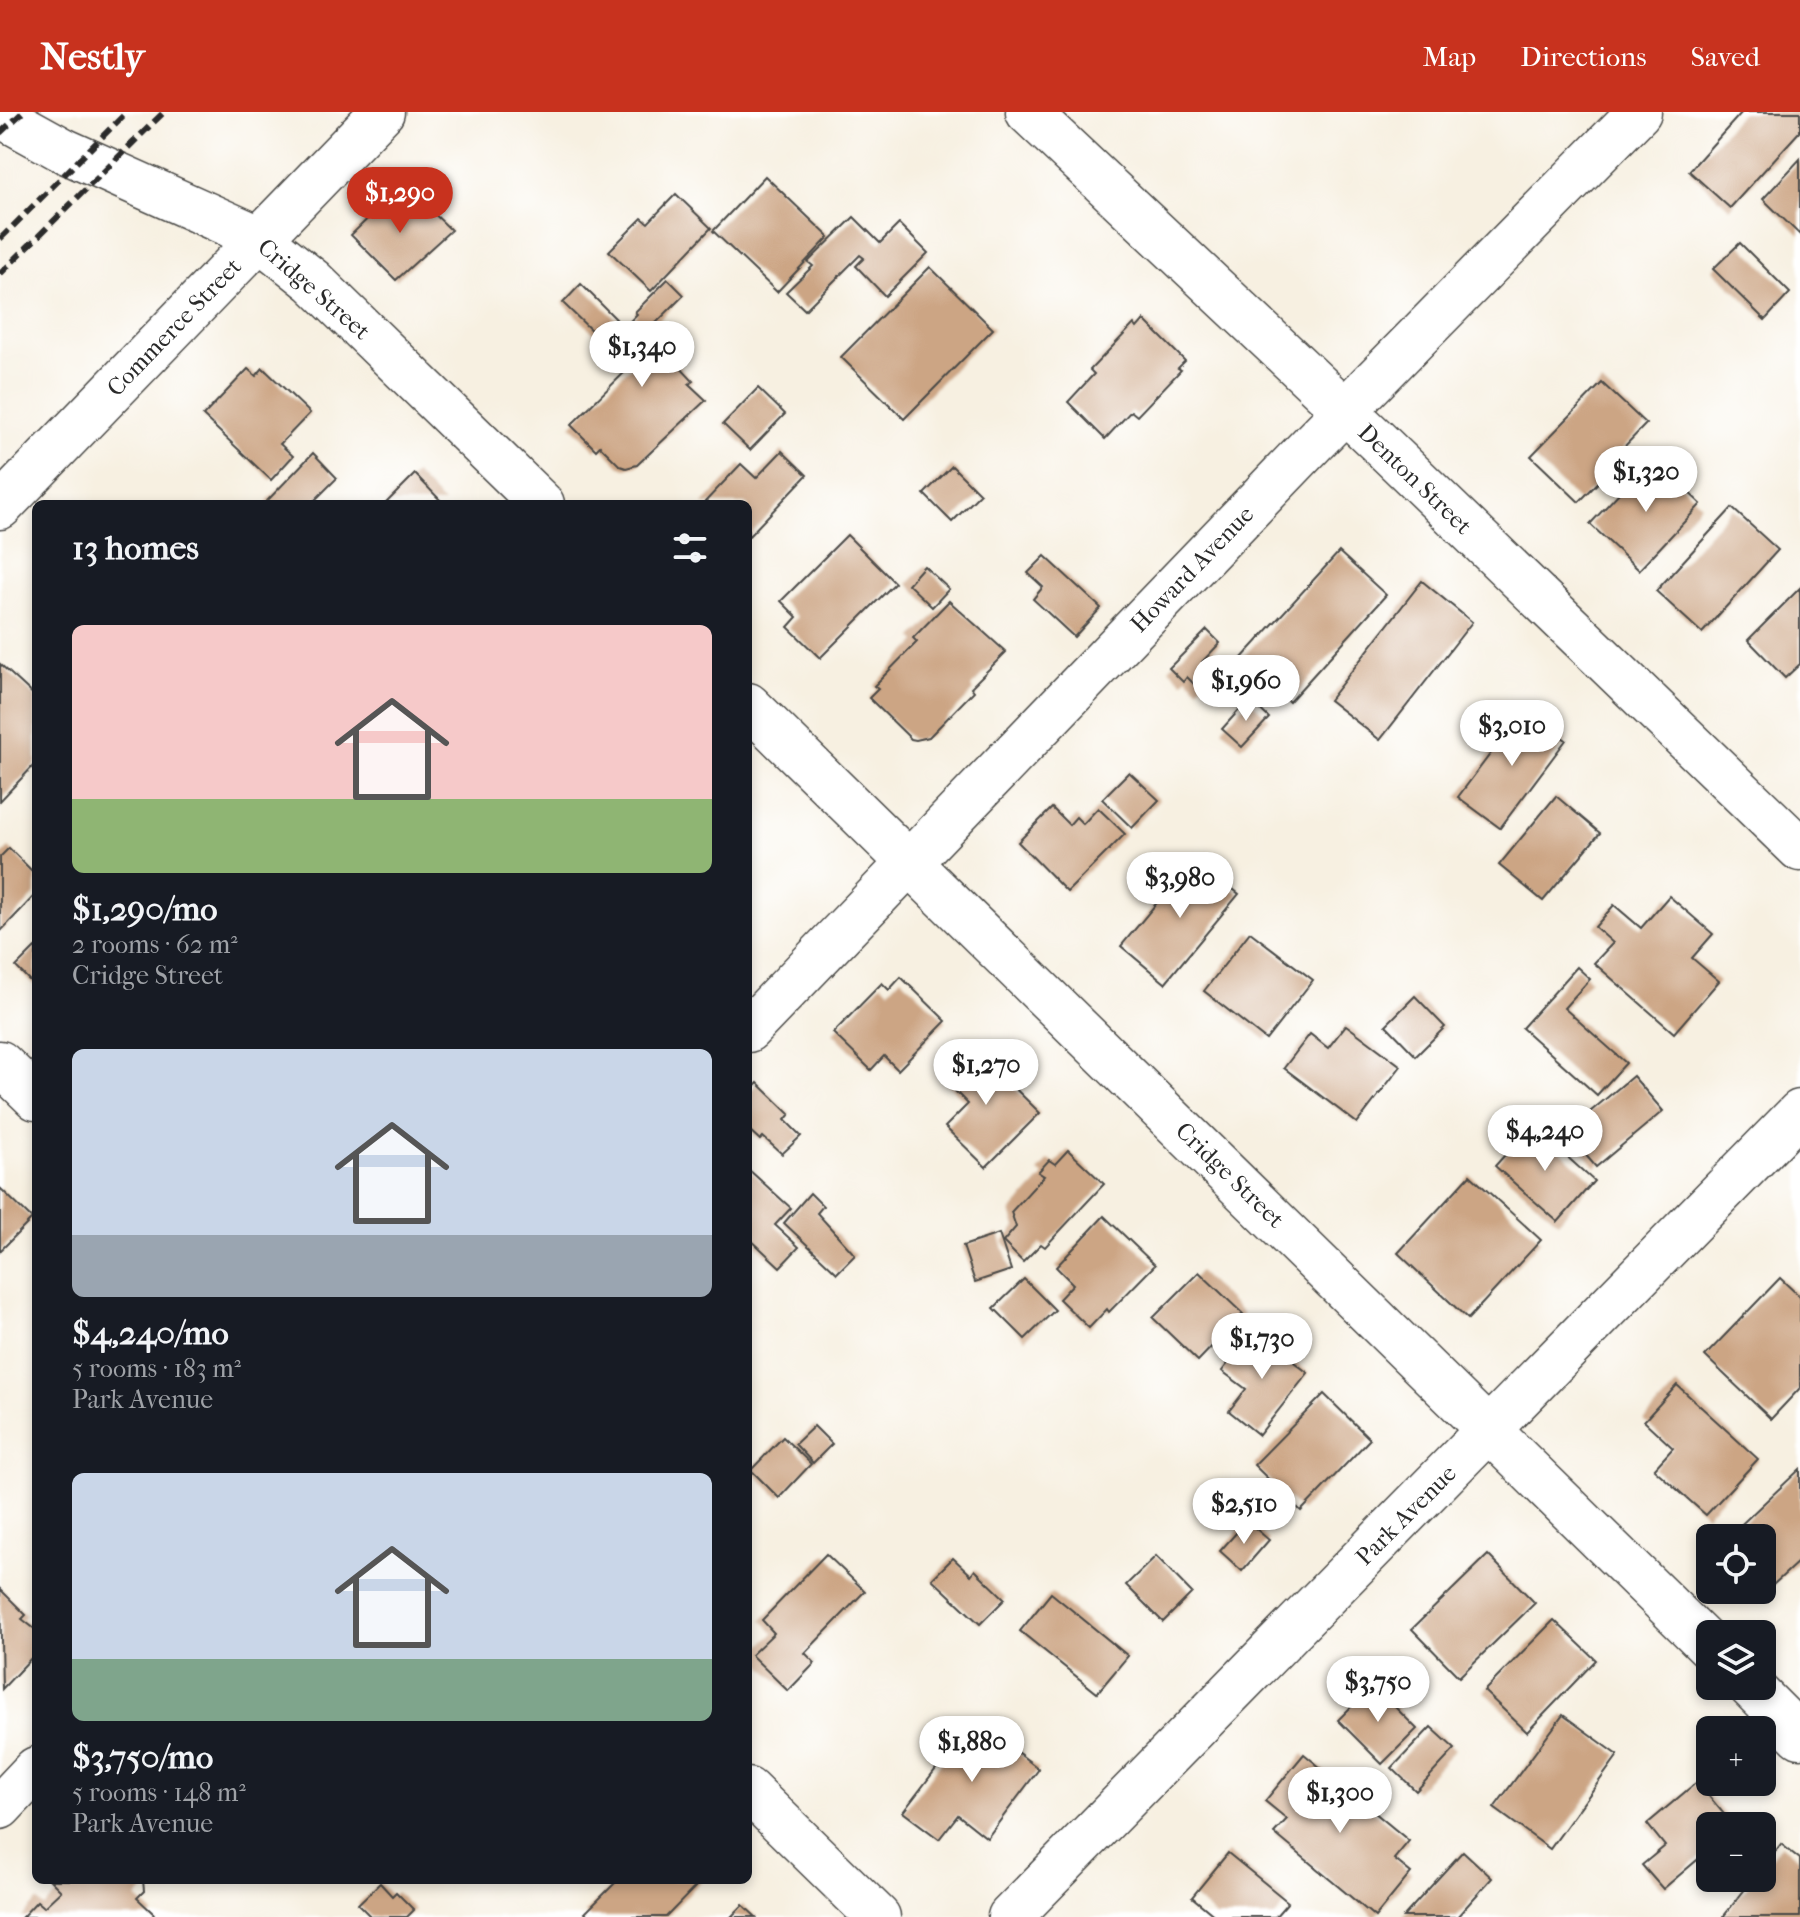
<!DOCTYPE html>
<meta charset="utf-8">
<style>
body{margin:0;font-family:"IM FELL French Canon",serif;background:#20242c;color:#f1f3f6;height:100vh;display:flex;flex-direction:column;font-size:30px;white-space:nowrap}
*{box-sizing:border-box;margin:0}
p{font-size:26px;color:#9ea1a6}
.icon{flex:none;width:44px;height:44px;fill:none;stroke:currentColor;stroke-width:2;stroke-linecap:round;stroke-linejoin:round}
.map{position:relative;flex:1;overflow:hidden}
.panel{position:absolute;left:32px;top:388px;width:720px;height:1384px;display:flex;flex-direction:column;background:#171b24;border-radius:12px;box-shadow:0 4px 12px #0003}
.panel>*{flex:none}
.buttons{position:absolute;left:1696px;top:1412px;display:grid;gap:16px}
.buttons a{display:grid;place-items:center;width:80px;height:80px;border-radius:12px;background:#171b24;box-shadow:0 4px 12px #0003;font-size:40px}
.price{position:absolute;translate:-50% -68px;padding:0 18px;border-radius:28px;background:#fff;color:#222;font-size:26px;line-height:52px;filter:drop-shadow(0 2px 4px #0008)}
.price::after{content:'';position:absolute;left:50%;top:48px;width:24px;height:18px;margin-left:-12px;background:inherit;clip-path:polygon(0 0,100% 0,50% 100%)}
.price.on{background:#c8321e;color:#fff}
ul{padding:0;list-style:none}
li{display:grid;align-content:center;gap:16px;height:424px;padding:0 40px}
li span{display:grid;place-items:center;height:248px;border-radius:12px;color:#555}
li>.icon{margin-inline-start:auto}
span .icon{width:144px;height:144px;fill:#fffc;stroke-width:1}
li b{font-size:34px}
h2{display:flex;justify-content:space-between;align-items:center;height:96px;padding:0 40px;font-size:34px}
header{display:flex;align-items:center;gap:48px;box-sizing:border-box;height:112px;padding:0 40px;background:#c8321e;color:#fff}
header strong{font-size:38px}
nav{display:flex;gap:44px;margin-inline-start:auto;font-size:28px}
.map>svg:first-child{display:block}
</style>
<header>
<strong>Nestly</strong>
<nav><a>Map</a><a>Directions</a><a>Saved</a></nav>
</header>
<div class="map">
<svg width="1800" height="1805" viewBox="0 0 1800 1805">
<rect width="100%" height="100%" fill="#fff"/>
<filter id="ink" filterUnits="userSpaceOnUse"><feTurbulence type="fractalNoise" baseFrequency=".0125" numOctaves="2"/><feDisplacementMap in="SourceGraphic" scale="16" xChannelSelector="R" yChannelSelector="G"/><feConvolveMatrix kernelMatrix="1 2 1 2 8 2 1 2 1" color-interpolation-filters="sRGB"/></filter>
<filter id="wash" filterUnits="userSpaceOnUse"><feTurbulence type="fractalNoise" baseFrequency=".006" numOctaves="4" result="noise"/><feDisplacementMap in="SourceGraphic" scale="32" xChannelSelector="R" yChannelSelector="G"/><feGaussianBlur stdDeviation="1.8" result="paint"/><feColorMatrix in="noise" values="0 0 0 0 0 0 0 0 0 0 0 0 0 0 0 0 0 1.4 0 .05"/><feComposite in="paint" operator="in"/></filter>
<g filter="url(#wash)">
<rect width="100%" height="100%" fill="#f7f0e1"/>
<g id="blocks">
<g fill="#cca584">
<polygon points="1742,0 1800,0 1800,19 1730,96 1689,59"/>
<polygon points="1800,47 1800,123 1763,87"/>
<polygon points="765,64 829,125 777,180 713,119"/>
<polygon points="393,82 412,101 423,91 451,118 396,168 351,123"/>
<polygon points="676,82 711,116 651,179 609,139 642,106 648,111"/>
<polygon points="854,105 880,131 899,112 928,141 885,184 856,154 864,146 860,143 805,198 786,180 813,154 808,150"/>
<polygon points="1740,131 1790,181 1765,208 1713,157"/>
<polygon points="930,155 993,217 904,307 841,245"/>
<polygon points="668,167 684,183 653,214 684,245 676,251 693,269 689,272 706,288 637,353 626,356 620,354 600,334 596,338 571,313 634,251 612,228 637,202 635,200"/>
<polygon points="581,172 616,207 598,225 563,191"/>
<polygon points="1144,208 1185,249 1178,256 1181,258 1137,304 1131,299 1105,327 1068,290 1094,262 1090,258 1134,212 1137,216"/>
<polygon points="263,256 310,301 280,332 293,344 271,368 203,304 248,257 256,264"/>
<polygon points="1602,271 1646,312 1622,337 1627,341 1579,390 1531,344"/>
<polygon points="758,276 785,302 750,338 723,312"/>
<polygon points="782,339 807,363 748,425 748,392 703,392 741,352 756,366"/>
<polygon points="313,341 337,366 311,392 270,392 267,389"/>
<polygon points="1652,346 1701,392 1639,458 1590,412"/>
<polygon points="952,354 980,382 952,410 924,382"/>
<polygon points="415,362 444,392 385,392"/>
<polygon points="1732,396 1778,438 1702,521 1656,479"/>
<polygon points="847,423 895,471 820,546 788,515 797,505 781,489"/>
<polygon points="1339,440 1386,483 1289,590 1241,547"/>
<polygon points="1045,444 1101,496 1074,525 1033,487 1043,475 1028,461"/>
<polygon points="924,454 949,477 932,495 908,472"/>
<polygon points="1422,469 1472,510 1380,628 1329,588"/>
<polygon points="1800,476 1800,552 1785,566 1748,528"/>
<polygon points="949,489 1006,540 971,575 974,579 929,625 916,628 911,627 869,586 878,577 874,574 917,530 913,526"/>
<polygon points="1207,518 1220,531 1202,550 1213,559 1198,576 1187,565 1183,570 1169,556"/>
<polygon points="0,552 36,585 36,651 0,689"/>
<polygon points="1249,587 1269,606 1242,635 1222,617"/>
<polygon points="1524,597 1566,628 1500,716 1458,685"/>
<polygon points="1129,660 1159,688 1132,716 1102,687"/>
<polygon points="1556,684 1600,721 1543,789 1499,753"/>
<polygon points="1052,696 1069,713 1076,705 1083,712 1098,696 1125,722 1067,780 1018,730"/>
<polygon points="9,736 36,763 36,782 0,820 0,745"/>
<polygon points="1194,746 1239,782 1165,871 1121,834"/>
<polygon points="1669,784 1713,822 1692,846 1719,869 1674,921 1594,851 1613,831 1595,815 1614,793 1641,816"/>
<polygon points="1250,820 1313,868 1266,928 1204,879"/>
<polygon points="36,835 36,875 16,855"/>
<polygon points="1577,855 1590,867 1564,896 1626,951 1597,983 1522,916"/>
<polygon points="901,865 946,909 898,958 884,944 871,958 833,921 882,871 889,878"/>
<polygon points="1415,884 1445,915 1416,944 1386,913"/>
<polygon points="1346,913 1401,954 1357,1011 1284,956 1310,922 1328,936"/>
<polygon points="972,934 1040,1001 986,1055 945,1015 968,992 941,965"/>
<polygon points="1633,964 1663,999 1596,1055 1566,1020"/>
<polygon points="758,971 790,1002 785,1008 801,1024 782,1042 763,1025 760,1028 748,1017 748,981"/>
<polygon points="1532,1013 1594,1069 1558,1110 1495,1054"/>
<polygon points="1068,1038 1104,1072 1045,1135 1041,1132 1023,1150 1003,1130 1016,1115 1011,1100 1044,1064 1038,1060 1049,1048 1055,1052"/>
<polygon points="748,1057 791,1096 775,1113 799,1135 780,1155 748,1125"/>
<polygon points="1470,1063 1541,1128 1468,1207 1398,1141"/>
<polygon points="0,1076 32,1107 0,1139"/>
<polygon points="810,1081 823,1094 817,1101 855,1143 837,1161 784,1111"/>
<polygon points="1104,1104 1155,1153 1109,1200 1107,1197 1089,1216 1059,1187 1073,1172 1056,1155"/>
<polygon points="999,1122 1011,1158 975,1170 963,1134"/>
<polygon points="1199,1160 1243,1202 1198,1249 1153,1206"/>
<polygon points="1780,1166 1800,1185 1800,1276 1771,1307 1705,1244"/>
<polygon points="1024,1167 1055,1198 1025,1227 994,1196"/>
<polygon points="1254,1219 1308,1261 1259,1323 1229,1299 1246,1277 1222,1259"/>
<polygon points="1677,1273 1758,1347 1706,1403 1654,1357 1673,1336 1644,1309"/>
<polygon points="1324,1282 1370,1327 1301,1399 1254,1353"/>
<polygon points="814,1314 832,1332 813,1351 795,1332"/>
<polygon points="783,1325 811,1352 779,1386 751,1358"/>
<polygon points="1800,1357 1800,1448 1762,1483 1757,1478 1762,1478 1762,1426 1727,1426"/>
<polygon points="1247,1409 1269,1428 1242,1459 1220,1439"/>
<polygon points="826,1442 865,1479 805,1541 815,1551 788,1579 751,1543 774,1521 762,1508"/>
<polygon points="1488,1443 1535,1491 1459,1565 1412,1517"/>
<polygon points="1156,1444 1192,1481 1163,1510 1126,1473"/>
<polygon points="953,1446 971,1463 975,1458 1005,1487 980,1512 932,1467"/>
<polygon points="0,1477 26,1503 22,1507 36,1518 36,1541 2,1577"/>
<polygon points="1051,1481 1128,1544 1097,1581 1020,1519"/>
<polygon points="1554,1508 1596,1548 1527,1620 1484,1579"/>
<polygon points="1373,1573 1417,1617 1382,1652 1338,1608"/>
<polygon points="1563,1603 1618,1643 1550,1737 1494,1696"/>
<polygon points="974,1607 1039,1657 987,1726 958,1703 939,1727 903,1700"/>
<polygon points="1431,1615 1455,1637 1416,1679 1392,1656"/>
<polygon points="1304,1642 1409,1729 1394,1747 1411,1761 1375,1805 1274,1721 1287,1707 1265,1689"/>
<polygon points="1697,1670 1734,1714 1710,1714 1710,1737 1663,1777 1642,1753 1665,1734 1647,1712"/>
<polygon points="1781,1732 1800,1747 1800,1805 1723,1805 1754,1766 1762,1766 1762,1756"/>
<polygon points="1463,1739 1492,1766 1457,1805 1403,1805"/>
<polygon points="1228,1741 1288,1790 1275,1805 1216,1805 1192,1785"/>
<polygon points="50,1768 143,1768 144,1779 137,1786 154,1802 152,1805 22,1805 37,1789 44,1795 61,1779"/>
<polygon points="618,1768 702,1768 666,1805 589,1805 585,1801"/>
<polygon points="380,1771 392,1784 396,1780 414,1798 407,1805 371,1805 358,1792"/>
<polygon points="743,1793 756,1805 731,1805"/>
</g>
</g>
</g>
<g filter="url(#ink)">
<use href="#blocks" fill-opacity="0" stroke="#4a4946" stroke-width="2"/>
<g fill="none" stroke-linecap="round" stroke-linejoin="round">
<g stroke="#4a4946" stroke-width="47">
<g id="minor">
<polyline points="1028,0 1373,325 1800,737"/>
<polyline points="0,3 65,39 259,126 313,169 542,392"/>
<polyline points="0,395 382,0"/>
<polyline points="748,593 1710,1535"/>
<polyline points="748,918 1313,331 1639,0"/>
<polyline points="0,951 36,986"/>
<polyline points="1750,1574 1800,1624"/>
<polyline points="748,1678 878,1805"/>
<polyline points="0,1695 36,1657"/>
<polyline points="1010,1805 1800,1000"/>
</g>
</g>
<use href="#minor" stroke="#fff" stroke-width="44"/>
<g stroke="#2b2b2b" stroke-width="6" stroke-dasharray="12 6" stroke-linecap="butt">
<polyline points="0,21 23,0"/>
<polyline points="0,127 127,0"/>
<polyline points="0,162 164,0"/>
</g>
</g>
</g>
<g text-anchor="middle" dominant-baseline="central" stroke-width="8" stroke-linejoin="round" paint-order="stroke">
<g font-size="24" fill="#2b2b2b" stroke="#fff">
<text transform="translate(314 177) rotate(41)">Cridge Street</text>
<text transform="translate(174 215) rotate(-46)">Commerce Street</text>
<text transform="translate(1415 367) rotate(44)">Denton Street</text>
<text transform="translate(1192 457) rotate(-46)">Howard Avenue</text>
<text transform="translate(1230 1063) rotate(44)">Cridge Street</text>
<text transform="translate(1406 1403) rotate(-45)">Park Avenue</text>
</g>
</g>
</svg>
<div class="buttons">
<a><svg class="icon" aria-label="locate" viewBox="0 0 24 24"><circle cx="12" cy="12" r="6"/><path d="M12 2v4M12 18v4M2 12h4M18 12h4"/></svg></a>
<a><svg class="icon" aria-label="layers" viewBox="0 0 24 24"><path d="M12 4l9 5-9 5-9-5zM3 14l9 5 9-5"/></svg></a>
<a>+</a>
<a>−</a>
</div>
<b class="price on" style="left:400px;top:123px">$1,290</b>
<b class="price" style="left:642px;top:277px">$1,340</b>
<b class="price" style="left:1646px;top:402px">$1,320</b>
<b class="price" style="left:1246px;top:611px">$1,960</b>
<b class="price" style="left:1512px;top:656px">$3,010</b>
<b class="price" style="left:1180px;top:808px">$3,980</b>
<b class="price" style="left:986px;top:995px">$1,270</b>
<b class="price" style="left:1545px;top:1061px">$4,240</b>
<b class="price" style="left:1262px;top:1269px">$1,730</b>
<b class="price" style="left:1244px;top:1434px">$2,510</b>
<b class="price" style="left:1378px;top:1612px">$3,750</b>
<b class="price" style="left:972px;top:1672px">$1,880</b>
<b class="price" style="left:1340px;top:1723px">$1,300</b>
<section class="panel">
<h2>13 homes<svg class="icon" aria-label="filters" viewBox="0 0 24 24"><path d="M4 7h16M4 17h16"/><circle cx="9" cy="7" r="2"/><circle cx="15" cy="17" r="2"/></svg></h2>
<ul>
<li><span style="background:linear-gradient(#f6c9c9 70%,#8fb573 0)"><svg class="icon" aria-label="home" viewBox="0 0 24 24"><path d="M3 11l9-7 9 7M6 9v11h12V9"/></svg></span><div><b>$1,290/mo</b><p>2 rooms · 62 m²</p><p>Cridge Street</p></div></li>
<li><span style="background:linear-gradient(#c9d6e8 75%,#9aa5b1 0)"><svg class="icon" aria-label="home" viewBox="0 0 24 24"><path d="M3 11l9-7 9 7M6 9v11h12V9"/></svg></span><div><b>$4,240/mo</b><p>5 rooms · 183 m²</p><p>Park Avenue</p></div></li>
<li><span style="background:linear-gradient(#c9d6e8 75%,#7fa58c 0)"><svg class="icon" aria-label="home" viewBox="0 0 24 24"><path d="M3 11l9-7 9 7M6 9v11h12V9"/></svg></span><div><b>$3,750/mo</b><p>5 rooms · 148 m²</p><p>Park Avenue</p></div></li>
</ul>
</section>
</div>
